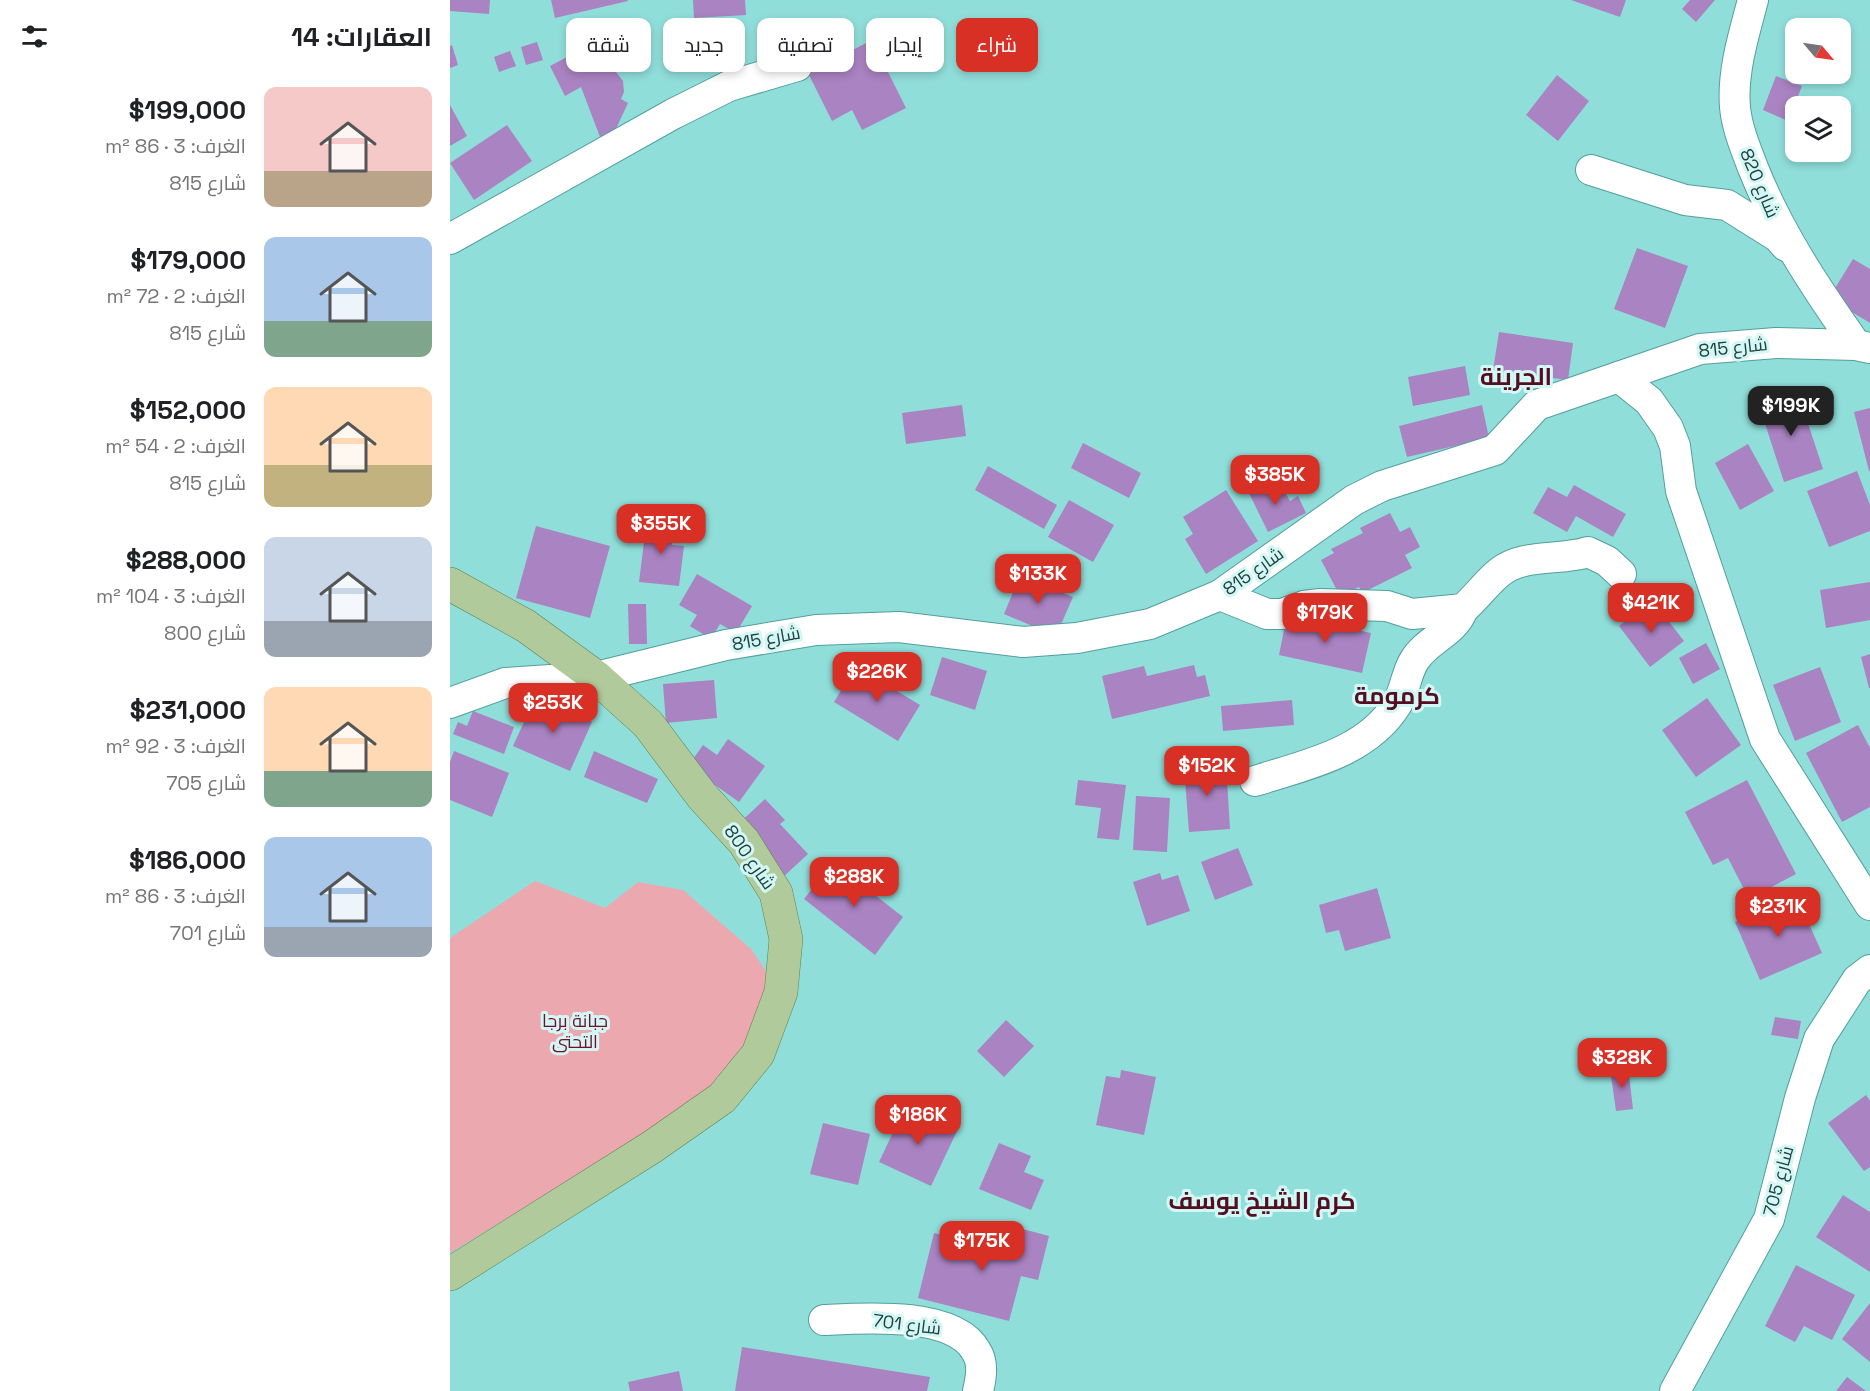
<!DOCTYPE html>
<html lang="ar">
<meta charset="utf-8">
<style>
body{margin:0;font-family:"Space Grotesk",Cairo,sans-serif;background:#f2f2f2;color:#202124;direction:rtl;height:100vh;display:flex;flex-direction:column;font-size:22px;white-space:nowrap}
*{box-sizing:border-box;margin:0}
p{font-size:20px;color:#757577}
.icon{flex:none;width:33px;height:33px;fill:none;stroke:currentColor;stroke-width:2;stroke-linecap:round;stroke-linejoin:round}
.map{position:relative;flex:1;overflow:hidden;direction:ltr}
.panel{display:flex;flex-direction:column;background:#fff;width:450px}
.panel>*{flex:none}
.hud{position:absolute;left:18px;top:18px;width:570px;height:54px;direction:rtl;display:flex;gap:12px}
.needle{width:39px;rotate:119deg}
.fabs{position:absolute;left:1335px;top:18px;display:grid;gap:12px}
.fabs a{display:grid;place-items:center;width:66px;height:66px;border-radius:12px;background:#fff;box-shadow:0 3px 9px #0003;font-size:30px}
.price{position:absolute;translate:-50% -51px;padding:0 14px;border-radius:12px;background:#d93025;color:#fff;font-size:20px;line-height:39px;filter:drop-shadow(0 2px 3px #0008)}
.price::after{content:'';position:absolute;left:50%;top:36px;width:18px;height:14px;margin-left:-9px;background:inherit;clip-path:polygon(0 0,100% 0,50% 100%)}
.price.selected{background:#222;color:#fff}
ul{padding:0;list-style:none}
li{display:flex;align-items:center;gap:18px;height:150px;padding:0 18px}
li span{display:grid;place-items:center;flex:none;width:168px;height:120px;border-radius:12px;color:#555}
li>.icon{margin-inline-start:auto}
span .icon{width:72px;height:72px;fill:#fffc;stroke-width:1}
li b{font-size:26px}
h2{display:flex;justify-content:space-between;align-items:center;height:72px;padding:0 18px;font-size:26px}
.chip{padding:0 21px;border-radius:12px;background:#fff;box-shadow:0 3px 9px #0003;font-size:21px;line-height:54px}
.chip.selected{background:#d93025;color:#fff}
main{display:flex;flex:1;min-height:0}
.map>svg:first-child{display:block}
</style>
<main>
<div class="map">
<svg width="1420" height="1391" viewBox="0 0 1420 1391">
<rect width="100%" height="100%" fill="#90deda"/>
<path fill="#eca8af" d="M85,881L155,908L188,882L233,890L301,949L318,974C309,1025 296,1051 264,1091L0,1253V938Z"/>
<g fill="#aa83c2">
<polygon points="0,0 40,0 39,14 0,11"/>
<polygon points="101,0 178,0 178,1 105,18"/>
<polygon points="243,0 295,0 296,15 244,18"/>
<polygon points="1121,0 1176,0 1170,17"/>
<polygon points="1240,0 1265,0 1246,22 1232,9"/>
<polygon points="422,40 456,108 412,130 402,110 382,121 358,73"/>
<polygon points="87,42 93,60 76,65 71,47"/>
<polygon points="2,45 8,65 0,68 0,46"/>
<polygon points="134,48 141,61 147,58 152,68 166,72 173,81 174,92 171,99 178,103 165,131 150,137 131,87 115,96 100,66"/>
<polygon points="60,51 66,66 49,72 44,57"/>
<polygon points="1107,75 1139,101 1108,141 1076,115"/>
<polygon points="1326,76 1352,86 1338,121 1313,110"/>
<polygon points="0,105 17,136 0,146"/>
<polygon points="57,125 82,161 24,200 0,163"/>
<polygon points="1187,248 1238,266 1215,328 1164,309"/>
<polygon points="1403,259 1420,269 1420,323 1379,298"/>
<polygon points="1049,332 1123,343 1118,380 1043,370"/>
<polygon points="1015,366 1020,395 963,406 958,377"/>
<polygon points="1348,393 1373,469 1334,482 1309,405"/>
<polygon points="512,405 516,436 456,444 452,413"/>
<polygon points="1032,405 1039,438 957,457 949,426"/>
<polygon points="1420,408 1420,471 1419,471 1404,412"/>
<polygon points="633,443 691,473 679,498 621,468"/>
<polygon points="1298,444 1324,491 1290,510 1265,463"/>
<polygon points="538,466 607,505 594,529 525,490"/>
<polygon points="1407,471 1420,505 1420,531 1379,547 1357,491"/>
<polygon points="809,483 814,493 831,485 840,501 848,496 856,513 818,532 797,489"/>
<polygon points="1124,485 1176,514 1163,537 1126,516 1117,532 1083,513 1098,487 1117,497"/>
<polygon points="776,490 808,541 756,574 735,539 743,534 733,517"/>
<polygon points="619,500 664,525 643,562 598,537"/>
<polygon points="940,513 950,532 960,527 970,547 955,555 962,568 912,593 909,587 890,596 871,560 884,553 881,549 913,533 910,528"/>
<polygon points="197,518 225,522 222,545 234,546 229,586 189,582"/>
<polygon points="86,526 160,546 140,618 66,598"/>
<polygon points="247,574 302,606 286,633 270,624 261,639 240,626 247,615 229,605"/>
<polygon points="570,575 623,597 606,636 554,614"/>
<polygon points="1420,582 1420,620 1376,628 1370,590"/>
<polygon points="1202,600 1234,641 1200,667 1169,626"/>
<polygon points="178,604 196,604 197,644 179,644"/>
<polygon points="837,615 921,633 912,673 829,655"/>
<polygon points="1256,643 1270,669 1243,684 1229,658"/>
<polygon points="1420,654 1420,688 1419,688 1411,657"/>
<polygon points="492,657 537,671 525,710 480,695"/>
<polygon points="744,665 747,677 755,675 760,696 662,719 652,676 694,666 697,676"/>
<polygon points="406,666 470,705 448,741 384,702"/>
<polygon points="1370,667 1391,722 1345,741 1323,685"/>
<polygon points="264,680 267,718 216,723 213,684"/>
<polygon points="86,696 142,722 120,771 63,746"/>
<polygon points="1257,698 1291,745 1246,777 1212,730"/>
<polygon points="842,700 844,725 773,731 771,706"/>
<polygon points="23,711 64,727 54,754 3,734 8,722 17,726"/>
<polygon points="1408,725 1420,748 1420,807 1392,822 1356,753"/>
<polygon points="278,739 315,766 289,802 238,766 253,745 267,755"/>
<polygon points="4,751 59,773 42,817 0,800 0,762"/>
<polygon points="144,751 208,779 197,803 134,777"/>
<polygon points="776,763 780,829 739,832 734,766"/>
<polygon points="628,780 676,785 669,840 647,838 651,808 625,805"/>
<polygon points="1297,780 1346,874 1299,899 1278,858 1263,865 1235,812"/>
<polygon points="686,796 720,798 717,852 683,850"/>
<polygon points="315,799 335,820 330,824 358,854 332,878 285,827"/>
<polygon points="788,848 803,885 765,900 751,862"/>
<polygon points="383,862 453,917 425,955 354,899"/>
<polygon points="710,873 712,880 728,875 740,911 697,926 683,882"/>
<polygon points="927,888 941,938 895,951 889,930 876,933 869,905"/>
<polygon points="1346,895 1372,953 1310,980 1285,922"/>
<polygon points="1325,1017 1351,1021 1348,1039 1321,1035"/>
<polygon points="556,1020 584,1046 554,1077 527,1051"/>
<polygon points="1178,1067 1183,1109 1166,1111 1160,1069"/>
<polygon points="671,1070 706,1077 694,1135 646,1125 656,1076 670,1078"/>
<polygon points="1416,1095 1420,1101 1420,1167 1414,1171 1378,1123"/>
<polygon points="455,1107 507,1131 481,1186 429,1162"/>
<polygon points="373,1123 420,1134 408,1185 360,1174"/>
<polygon points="549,1143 581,1156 574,1172 594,1180 581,1210 529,1189"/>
<polygon points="1393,1195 1420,1212 1420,1272 1366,1237"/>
<polygon points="558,1225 599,1236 588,1280 571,1276 559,1321 468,1298 484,1233 552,1250"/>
<polygon points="1346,1265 1405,1295 1382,1340 1354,1326 1345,1342 1315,1326"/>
<polygon points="1420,1303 1420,1362 1392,1339"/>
<polygon points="292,1347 480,1377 477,1391 285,1391"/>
<polygon points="229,1371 233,1391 180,1391 178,1382"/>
<polygon points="1397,1377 1416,1391 1386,1391"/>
</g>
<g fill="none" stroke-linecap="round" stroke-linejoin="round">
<g stroke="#529f9c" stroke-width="32">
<g id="minor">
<path d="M1303,0C1294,34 1282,72 1285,107C1287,129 1296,149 1303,168C1329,233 1366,288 1406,345"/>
<polyline points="1141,170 1235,200 1277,205 1328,237 1336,246"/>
<polyline points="0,239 223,114 279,86 347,66"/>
<polyline points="1169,377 1199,401 1218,428 1225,446 1231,491 1315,739 1420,905"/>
<path d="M770,595L817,614H832L854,606L870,604L937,606L962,614L1013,609C1026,598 1037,582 1050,572C1074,553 1111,561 1138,552L1157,561L1171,574"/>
<polyline points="0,703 55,683 146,677 276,645 366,630 449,627 573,642 627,638 700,624 770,595 904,500 932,486 1045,450 1087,405 1250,349 1326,343 1406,345 1420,348"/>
<path d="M805,781C855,765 917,753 947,704C955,691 956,674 964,661C977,639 1004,634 1013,609"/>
<path d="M374,1320C413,1318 504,1311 526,1351C534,1363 531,1378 528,1391"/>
<polyline points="1225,1391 1319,1219 1350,1098 1369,1039 1407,980 1420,970"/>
</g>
</g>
<g stroke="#5c834f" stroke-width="34">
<polyline id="major" points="0,584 76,626 146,677 198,724 252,796 294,842 326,893 336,939 331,992 308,1054 272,1098 202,1147 0,1274"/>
</g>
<use href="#minor" stroke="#fff" stroke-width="30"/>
<use href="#major" stroke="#b0ca9b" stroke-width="33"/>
</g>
<g text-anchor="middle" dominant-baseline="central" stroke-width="6" stroke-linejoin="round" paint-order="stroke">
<g font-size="18" fill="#20403f" stroke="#d2f7f5">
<text transform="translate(1310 183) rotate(67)">شارع 820</text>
<text transform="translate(1283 347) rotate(-6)">شارع 815</text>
<text transform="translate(803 571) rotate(-35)">شارع 815</text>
<text transform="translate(316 638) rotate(-10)">شارع 815</text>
<text transform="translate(300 857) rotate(55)">شارع 800</text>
<text transform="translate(1328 1181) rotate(-75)">شارع 705</text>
<text transform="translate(457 1324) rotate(7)">شارع 701</text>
</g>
<g font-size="18" fill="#710f2a" stroke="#d2f7f5">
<text x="125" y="1020">جبانة برجا<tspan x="125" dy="21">التحتى</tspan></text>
</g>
<g font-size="24" font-weight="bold" fill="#530e1f" stroke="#d2f7f5">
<text x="1066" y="376">الجرينة</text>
<text x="947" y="695">كرمومة</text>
<text x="812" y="1200">كرم الشيخ يوسف</text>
</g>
</g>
</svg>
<div class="fabs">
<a><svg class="needle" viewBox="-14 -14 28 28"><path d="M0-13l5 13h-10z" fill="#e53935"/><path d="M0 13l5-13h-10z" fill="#757577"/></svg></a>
<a><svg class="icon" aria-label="layers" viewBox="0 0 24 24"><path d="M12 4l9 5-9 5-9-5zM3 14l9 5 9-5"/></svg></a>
</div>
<b class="price selected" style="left:1341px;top:437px">$199K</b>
<b class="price" style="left:825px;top:506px">$385K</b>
<b class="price" style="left:211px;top:555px">$355K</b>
<b class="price" style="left:588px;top:605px">$133K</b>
<b class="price" style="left:1201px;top:634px">$421K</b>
<b class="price" style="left:875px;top:644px">$179K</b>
<b class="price" style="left:427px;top:703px">$226K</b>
<b class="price" style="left:103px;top:734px">$253K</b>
<b class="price" style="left:757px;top:797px">$152K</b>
<b class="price" style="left:404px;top:908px">$288K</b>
<b class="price" style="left:1328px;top:938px">$231K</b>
<b class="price" style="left:1172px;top:1089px">$328K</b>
<b class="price" style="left:468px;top:1146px">$186K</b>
<b class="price" style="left:532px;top:1272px">$175K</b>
<div class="hud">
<a class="chip selected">شراء</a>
<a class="chip">إيجار</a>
<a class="chip">تصفية</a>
<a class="chip">جديد</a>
<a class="chip">شقة</a>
</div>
</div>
<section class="panel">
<h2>العقارات: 14<svg class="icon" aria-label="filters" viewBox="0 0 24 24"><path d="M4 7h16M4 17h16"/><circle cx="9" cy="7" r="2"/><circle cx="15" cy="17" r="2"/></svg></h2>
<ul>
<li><span style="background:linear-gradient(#f6c9c9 70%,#b9a48a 0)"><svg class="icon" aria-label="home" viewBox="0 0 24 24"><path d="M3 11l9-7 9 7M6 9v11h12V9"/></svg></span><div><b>$199,000</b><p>الغرف: 3 · 86 m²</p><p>شارع 815</p></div></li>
<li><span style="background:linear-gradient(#a9c7e8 70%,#7fa58c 0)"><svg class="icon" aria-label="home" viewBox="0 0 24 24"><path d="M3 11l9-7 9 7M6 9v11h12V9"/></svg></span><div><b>$179,000</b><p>الغرف: 2 · 72 m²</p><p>شارع 815</p></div></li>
<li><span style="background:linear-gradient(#ffd9b3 65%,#c2b280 0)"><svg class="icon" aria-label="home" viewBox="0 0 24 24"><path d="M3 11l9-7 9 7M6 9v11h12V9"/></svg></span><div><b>$152,000</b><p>الغرف: 2 · 54 m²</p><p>شارع 815</p></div></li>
<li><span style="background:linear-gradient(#c9d6e8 70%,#9aa5b1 0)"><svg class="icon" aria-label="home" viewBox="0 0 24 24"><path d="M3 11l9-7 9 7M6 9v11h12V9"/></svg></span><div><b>$288,000</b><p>الغرف: 3 · 104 m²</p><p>شارع 800</p></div></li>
<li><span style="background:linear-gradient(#ffd9b3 70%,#7fa58c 0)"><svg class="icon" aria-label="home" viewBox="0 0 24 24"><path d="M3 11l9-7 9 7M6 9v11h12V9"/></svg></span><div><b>$231,000</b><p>الغرف: 3 · 92 m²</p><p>شارع 705</p></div></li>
<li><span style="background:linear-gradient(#a9c7e8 75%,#9aa5b1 0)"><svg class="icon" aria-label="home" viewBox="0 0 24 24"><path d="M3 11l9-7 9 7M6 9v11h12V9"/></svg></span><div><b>$186,000</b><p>الغرف: 3 · 86 m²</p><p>شارع 701</p></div></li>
</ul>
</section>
</main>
